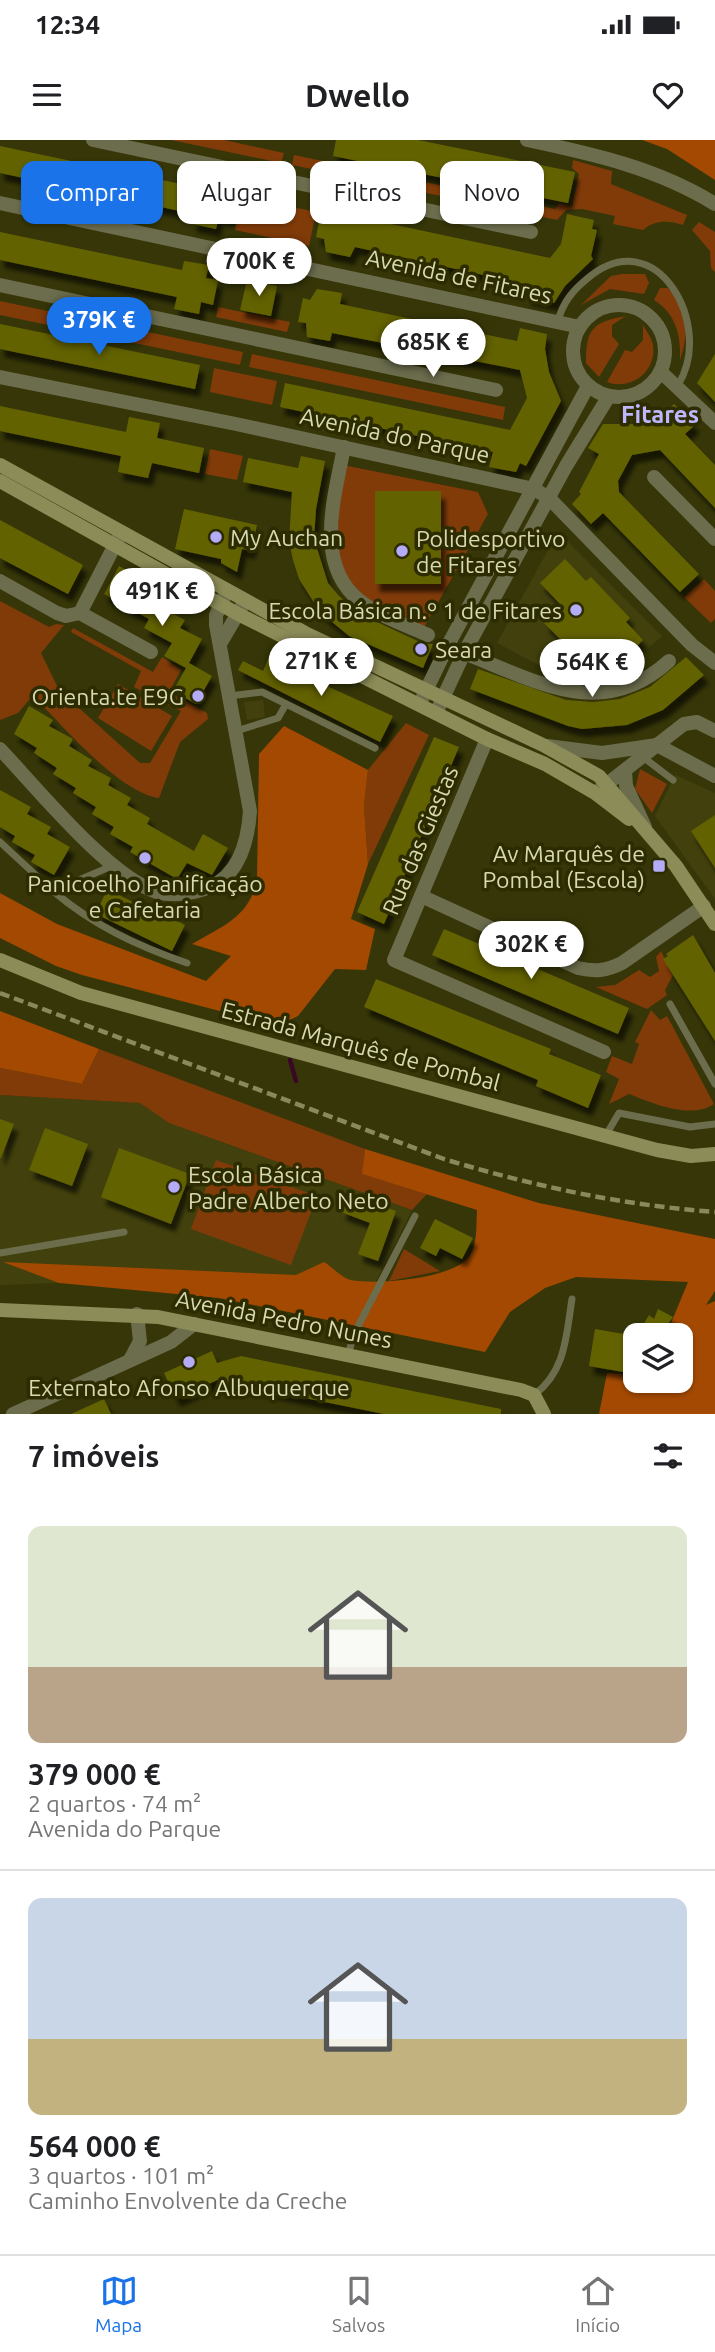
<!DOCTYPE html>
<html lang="pt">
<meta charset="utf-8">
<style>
body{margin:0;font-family:Ubuntu,sans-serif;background:#f6f6f6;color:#202124;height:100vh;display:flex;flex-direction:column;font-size:26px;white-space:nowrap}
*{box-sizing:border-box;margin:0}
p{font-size:23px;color:#757577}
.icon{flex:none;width:38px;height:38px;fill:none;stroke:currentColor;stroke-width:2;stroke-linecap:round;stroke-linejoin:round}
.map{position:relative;height:1274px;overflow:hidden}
.details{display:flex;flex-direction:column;background:#fff;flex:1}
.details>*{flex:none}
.banner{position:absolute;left:21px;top:21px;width:674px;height:63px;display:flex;gap:14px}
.controls{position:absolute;left:623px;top:1183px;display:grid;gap:14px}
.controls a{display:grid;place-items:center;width:70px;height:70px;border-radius:14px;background:#fff;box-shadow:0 2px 5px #0004;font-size:35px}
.price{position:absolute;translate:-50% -60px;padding:0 16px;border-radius:24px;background:#fff;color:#222;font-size:23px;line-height:46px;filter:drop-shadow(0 2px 4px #0008)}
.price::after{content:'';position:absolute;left:50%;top:42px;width:21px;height:16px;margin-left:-10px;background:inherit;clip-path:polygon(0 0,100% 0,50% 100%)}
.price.current{background:#1a73e8;color:#fff}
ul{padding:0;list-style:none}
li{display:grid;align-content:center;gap:14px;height:371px;padding:0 28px}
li+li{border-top:2px solid #e0e0e0}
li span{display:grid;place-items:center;height:217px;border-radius:14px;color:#555}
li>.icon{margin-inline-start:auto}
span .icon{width:126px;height:126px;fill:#fffc;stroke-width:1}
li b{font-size:30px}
h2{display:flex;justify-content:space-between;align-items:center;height:84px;padding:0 28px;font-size:30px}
.chip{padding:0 24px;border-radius:14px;background:#fff;box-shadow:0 2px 5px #0004;font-size:24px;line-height:63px}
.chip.current{background:#1a73e8;color:#fff}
.status{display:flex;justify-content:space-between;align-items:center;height:49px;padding:0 35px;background:#fff;direction:ltr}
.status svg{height:19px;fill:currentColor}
header{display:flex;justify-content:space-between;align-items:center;height:91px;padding:0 28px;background:#fff;font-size:32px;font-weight:700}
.dock{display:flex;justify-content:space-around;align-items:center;height:98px;border-top:2px solid #e0e0e0;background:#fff;font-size:19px;color:#757577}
.dock a{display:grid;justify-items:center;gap:4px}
.dock .current{color:#1a73e8}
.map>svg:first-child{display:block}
</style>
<div class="status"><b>12:34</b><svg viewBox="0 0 49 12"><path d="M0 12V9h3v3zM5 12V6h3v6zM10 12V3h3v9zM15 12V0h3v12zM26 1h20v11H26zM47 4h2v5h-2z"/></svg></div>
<header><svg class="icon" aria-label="menu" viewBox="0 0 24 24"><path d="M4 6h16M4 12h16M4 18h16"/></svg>Dwello<svg class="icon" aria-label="heart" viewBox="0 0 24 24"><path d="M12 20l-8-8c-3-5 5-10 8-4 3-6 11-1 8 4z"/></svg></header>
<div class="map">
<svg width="715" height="1274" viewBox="0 0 715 1274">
<defs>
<filter id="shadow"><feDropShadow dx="4.5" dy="8" stdDeviation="2" flood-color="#0009"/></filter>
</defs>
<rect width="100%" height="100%" fill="#363608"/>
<g fill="#42410d">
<polygon points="562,396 662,496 636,519 613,531 588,536 569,535 544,528 497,503 554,399"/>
<polygon points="263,560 265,577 247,580 244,562"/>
<polygon points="675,635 715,653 715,759 655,676"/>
<polygon points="0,955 140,963 169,983 412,1070 358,1177 220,1151 59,1143 0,1145"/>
</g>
<g fill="#813b09">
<polygon points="171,0 224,0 284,13 281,23"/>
<path d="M294,15L555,69L559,63L572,67L579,34L572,28L573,20L612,31L611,44L687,75L683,85C669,80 654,80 643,90L613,84L615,76L582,69L566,70L557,80L292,25Z"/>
<polygon points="241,56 316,72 309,106 235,90"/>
<polygon points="699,82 715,92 715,132 711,128 710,111 692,90"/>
<polygon points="622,134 645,134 649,143 644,154 610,149 581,165 611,136"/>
<path d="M660,148H668C688,172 690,191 680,220C681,195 676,174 654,160Z"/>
<polygon points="0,161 243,212 240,225 0,175"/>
<polygon points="218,167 290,182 287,192 216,177"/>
<path d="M626,176L612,185V196L619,204L599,237L586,223C586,188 593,182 626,176Z"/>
<path d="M643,185C646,191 652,198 653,205C657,232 630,251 607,242L625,210L632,212L643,200Z"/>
<polygon points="252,214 505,267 503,280 249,227"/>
<polygon points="214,228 277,241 272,265 210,252"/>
<polygon points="210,309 243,316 237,340 205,334"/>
<path d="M343,325L478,352L488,374L423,489C325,446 334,421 343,325Z"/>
<polygon points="704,439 715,451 715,479 711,483 684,457"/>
<path d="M0,461L49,487L56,484L64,485L41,513L59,550L140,623H150L181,571L134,547L141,531L71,492L73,488L153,532L162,517L181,530L169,552L207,573L208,579L180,602L159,658C120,653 65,588 37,560H29L18,573L0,580Z"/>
<polygon points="118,544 172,576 151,611 98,578"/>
<polygon points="406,583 429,595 368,724 364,666 368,630"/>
<polygon points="640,629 667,644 652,673 635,649"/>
<polygon points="661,811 673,835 665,850 667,855 647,869 596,847 615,845 639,830 650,837 659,831 656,817"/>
<path d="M651,870L660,880L667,876L714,964C691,980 652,963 629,954L609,964L619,939L606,932L612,916L632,924L639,904L635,902Z"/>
<polygon points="99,909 365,1009 363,1034 427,1054 412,1070 169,983 140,963 0,955 0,928 82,944"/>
<polygon points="216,1020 317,1056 291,1125 191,1089"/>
<polygon points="404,1109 440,1131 389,1141"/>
</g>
<g fill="#a44901">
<polygon points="642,0 715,0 715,40 667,9"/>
<path d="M284,586L368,630L364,666L368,724L351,779L375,789L366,830L335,829L298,876L277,886L82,835L56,826L0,798V753L57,784L206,841L231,816L192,804C222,786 250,777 257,739L259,614Z"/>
<polygon points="0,871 99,909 82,944 0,928"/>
<path d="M365,1009L539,1063L715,1099V1151L706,1165L715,1161V1274H599L607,1233L635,1235V1241H681V1195H666L688,1142L576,1137L545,1148L510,1172L485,1212L219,1158L59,1143L3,1122L296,1135L324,1122C332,1127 342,1138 351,1140C377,1145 450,1139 468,1118C478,1106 476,1085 477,1070L362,1034Z"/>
</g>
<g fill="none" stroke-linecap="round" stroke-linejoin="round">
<polyline stroke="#390825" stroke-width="4.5" points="290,920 296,941"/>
</g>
<g fill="#646200" filter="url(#shadow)">
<polygon points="336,0 418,0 575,32 568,63 333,16"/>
<polygon points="0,6 200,48 202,36 226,41 224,53 236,55 231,79 219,77 216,89 192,84 194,74 0,33"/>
<polygon points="335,63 360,68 358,77 550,118 561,104 567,74 594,80 592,89 597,90 591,116 593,119 565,146 554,163 527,157 529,145 524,144 355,107 350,117 326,112 324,99 316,97 321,72 329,74 330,68 335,69"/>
<polygon points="0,92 182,130 184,121 209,125 206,138 218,140 213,165 201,162 199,174 174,169 177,157 0,120"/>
<polygon points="247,140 277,146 271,176 240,170"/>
<polygon points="317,149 342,153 340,164 517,201 520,188 547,194 545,209 549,232 561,261 526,326 520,323 516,332 489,327 493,312 280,267 285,243 510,290 527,258 520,230 332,193 330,201 307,197 306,183 298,182 303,158 310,160"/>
<polygon points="0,184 200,225 195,249 0,209"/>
<polygon points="715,214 715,262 697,243"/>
<polygon points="674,264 695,285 685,294 715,325 715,368 660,310 632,315 618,341 619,352 699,434 680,452 603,373 591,384 572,364 581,354 579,352 599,314 588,308 603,284 641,284 659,276"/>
<polygon points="0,266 126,292 129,277 160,283 157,298 204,308 199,333 152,323 148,338 118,332 121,316 0,291"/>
<polygon points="301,316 325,321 316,369 314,399 328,443 339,456 362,475 424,504 433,504 423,528 349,496 320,472 299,439 293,420 289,402 292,352 243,342 248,318 298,328"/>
<rect x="375" y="351" width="66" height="93"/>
<polygon points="184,369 257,385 251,411 242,409 237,432 221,423 221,419 175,409"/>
<polygon points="0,380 83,425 68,454 0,418"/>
<polygon points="565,419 586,441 591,437 630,478 626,482 643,500 619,524 597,502 570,528 557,515 567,506 544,483 562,466 540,443"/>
<polygon points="119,426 165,451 157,465 185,480 180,488 202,499 189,523 212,536 196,564 173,551 186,528 164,516 172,503 144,488 149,479 104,454"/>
<polygon points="270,515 318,542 393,576 380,602 238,530 243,521 263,531"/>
<polygon points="686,517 704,535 663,570 627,585 582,589 568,586 470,549 478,529 566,560 593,562 620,559 650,547"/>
<polygon points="29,566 53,580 49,586 73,599 69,606 92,620 88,626 111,638 108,645 131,658 127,665 150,678 147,684 194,711 203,694 228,708 212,735 187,723 177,739 130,712 133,707 110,694 114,687 92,674 96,667 73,653 76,648 53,634 57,628 34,613 37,608 14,594"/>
<polygon points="434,597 459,607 384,784 357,772"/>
<polygon points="0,650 31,667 27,674 51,687 47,694 70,707 54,735 31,722 35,715 12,702 15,696 0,687"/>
<polygon points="715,675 715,728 691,691"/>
<polygon points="107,749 133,762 135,758 185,785 172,811 96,774"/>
<polygon points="444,789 629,868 618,894 432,815"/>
<polygon points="693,795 715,833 715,901 663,819 668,816 666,814"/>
<polygon points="376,839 551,909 549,914 601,935 588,968 536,946 538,940 364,867"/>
<polygon points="0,979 14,984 1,1018 0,1018"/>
<polygon points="45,988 88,1004 72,1046 29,1030"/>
<polygon points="119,1008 190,1034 171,1084 101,1057"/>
<polygon points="348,1053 396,1071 378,1121 358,1114 370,1083 341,1072"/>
<polygon points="435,1079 473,1098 462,1119 440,1108 436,1116 420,1108"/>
<polygon points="658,1169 673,1177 660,1195 637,1195 649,1175 654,1179"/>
<polygon points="595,1189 635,1196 635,1234 589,1226"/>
<polygon points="212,1211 217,1223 241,1216 501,1269 501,1274 384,1274 241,1245 229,1249 224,1237 176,1259 164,1233"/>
<polygon points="104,1259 111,1274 71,1274"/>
</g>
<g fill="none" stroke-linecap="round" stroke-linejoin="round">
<g stroke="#6c6d4d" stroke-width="7">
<path d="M558,181C563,162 573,150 588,138C657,80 715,187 678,245"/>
<polyline points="229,556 262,552 375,608"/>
<polyline points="236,591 278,578 286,564"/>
<polyline points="643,617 673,640"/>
<polyline points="0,702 53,751 112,726"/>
<path d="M53,751C93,785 137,806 187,823"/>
<polyline points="670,864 715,944"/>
<polyline points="606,995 619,973 690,987 715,984"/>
<polyline points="0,1113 124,1092"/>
<polyline points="348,1215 354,1194 415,1076"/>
<path d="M534,1255C566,1231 566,1196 572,1159"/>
</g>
<g stroke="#6c6d4d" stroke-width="14">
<polyline points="93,0 531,92"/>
<path d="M527,0C593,14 657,28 715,64"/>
<polyline points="0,63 580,187"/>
<polyline points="0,145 496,250"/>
<circle cx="619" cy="211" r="46"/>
<polyline points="661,232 715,283"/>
<polyline points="0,237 236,284 534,349 549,358 692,505 715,523"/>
<path d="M344,307C335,356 313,424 360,461C379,476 405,485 428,495"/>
<polyline points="654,337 715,399"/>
<polyline points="120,395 80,473 151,512"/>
<polyline points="0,441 57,473 66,476 80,473"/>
<polyline points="220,504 244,463"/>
<path d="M464,513C536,541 602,582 669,521"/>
<polyline points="421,561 448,505 588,246"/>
<polyline points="436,573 464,513 566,326 609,256"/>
<polyline points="487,599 394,820 604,912"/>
<polyline points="547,606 602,613 657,605 715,636"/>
<path d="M0,609C37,648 109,737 157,752C173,757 195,753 210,747C240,734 248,701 250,671L216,485V475L227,451"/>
<polyline points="625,631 626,646 645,687"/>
<polyline points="598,651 684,584 697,582 715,591"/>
<path d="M421,756L578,828C595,832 606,831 622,823L704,766"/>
<polyline points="130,1220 140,1201 137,1174"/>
<polyline points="13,1274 171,1202 194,1184"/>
</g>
<g stroke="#8c8c58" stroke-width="14">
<polyline points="0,325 305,493 543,605 599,636 676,726 715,784"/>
<polyline points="0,341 238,474 487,599 545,624 595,653 629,679"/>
<polyline points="0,820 81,853 657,1010 691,1016 715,1014"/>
<polyline points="0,1170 158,1177 521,1250 534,1255 544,1274"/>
</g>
<path stroke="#89895e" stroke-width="4.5" stroke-dasharray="10 5" stroke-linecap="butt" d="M0,853L444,1019C533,1046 621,1065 715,1072"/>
</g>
<g fill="#b5acf8" stroke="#2c2c00" stroke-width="2.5">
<circle cx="216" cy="397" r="7"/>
<circle cx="402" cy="411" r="7"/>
<circle cx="576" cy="470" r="7"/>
<circle cx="421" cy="509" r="7"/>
<circle cx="198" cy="556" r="7"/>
<circle cx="145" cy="718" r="7"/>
<rect x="652" y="719" width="14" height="14" rx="3.5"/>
<circle cx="174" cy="1047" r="7"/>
<circle cx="189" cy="1222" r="7"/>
</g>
<g text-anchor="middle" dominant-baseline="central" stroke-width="7" stroke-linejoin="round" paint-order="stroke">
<g font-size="23" fill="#d8d9b1" stroke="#2c2c00">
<text transform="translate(459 136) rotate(12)">Avenida de Fitares</text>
<text transform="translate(395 295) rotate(12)">Avenida do Parque</text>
<text transform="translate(420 700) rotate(-67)">Rua das Giestas</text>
<text transform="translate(361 906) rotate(15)">Estrada Marquês de Pombal</text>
<text transform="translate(284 1179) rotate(11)">Avenida Pedro Nunes</text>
</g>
<g font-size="23" fill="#d8d9b1" stroke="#2c2c00" text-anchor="start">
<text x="230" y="397">My Auchan</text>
<text x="416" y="398">Polidesportivo<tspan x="416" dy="26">de Fitares</tspan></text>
<text x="562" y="470" text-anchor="end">Escola Básica n.º 1 de Fitares</text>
<text x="435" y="509">Seara</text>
<text x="184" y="556" text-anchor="end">Orienta.te E9G</text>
<text x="645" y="713" text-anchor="end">Av Marquês de<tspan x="645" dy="26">Pombal (Escola)</tspan></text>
<text x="145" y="743" text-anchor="middle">Panicoelho Panificação<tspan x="145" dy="26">e Cafetaria</tspan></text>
<text x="188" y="1034">Escola Básica<tspan x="188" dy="26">Padre Alberto Neto</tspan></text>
<text x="189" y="1247" text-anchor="middle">Externato Afonso Albuquerque</text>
</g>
<g font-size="24" font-weight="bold" fill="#beb6fe" stroke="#2c2c00">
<text x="660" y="274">Fitares</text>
</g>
</g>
</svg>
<div class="controls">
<a><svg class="icon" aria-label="layers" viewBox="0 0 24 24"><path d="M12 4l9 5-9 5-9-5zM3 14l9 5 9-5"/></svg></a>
</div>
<b class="price" style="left:259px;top:158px">700K €</b>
<b class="price current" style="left:99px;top:217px">379K €</b>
<b class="price" style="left:433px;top:239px">685K €</b>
<b class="price" style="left:162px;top:488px">491K €</b>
<b class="price" style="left:321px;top:558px">271K €</b>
<b class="price" style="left:592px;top:559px">564K €</b>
<b class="price" style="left:531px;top:841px">302K €</b>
<div class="banner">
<a class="chip current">Comprar</a>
<a class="chip">Alugar</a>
<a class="chip">Filtros</a>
<a class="chip">Novo</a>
</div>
</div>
<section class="details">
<h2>7 imóveis<svg class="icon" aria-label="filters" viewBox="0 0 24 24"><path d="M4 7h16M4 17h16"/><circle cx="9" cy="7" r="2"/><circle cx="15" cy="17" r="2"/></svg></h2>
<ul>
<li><span style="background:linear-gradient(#dfe7d0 65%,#b9a48a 0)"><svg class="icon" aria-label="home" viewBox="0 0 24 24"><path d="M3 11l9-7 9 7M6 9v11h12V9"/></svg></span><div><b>379 000 €</b><p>2 quartos · 74 m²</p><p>Avenida do Parque</p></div></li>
<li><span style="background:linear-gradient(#c9d6e8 65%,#c2b280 0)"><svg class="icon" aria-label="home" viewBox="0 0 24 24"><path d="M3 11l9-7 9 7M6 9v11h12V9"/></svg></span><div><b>564 000 €</b><p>3 quartos · 101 m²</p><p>Caminho Envolvente da Creche</p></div></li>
</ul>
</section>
<nav class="dock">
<a class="current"><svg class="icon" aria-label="map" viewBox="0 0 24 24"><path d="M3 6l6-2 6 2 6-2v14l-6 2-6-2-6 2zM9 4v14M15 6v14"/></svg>Mapa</a>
<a><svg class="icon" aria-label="saved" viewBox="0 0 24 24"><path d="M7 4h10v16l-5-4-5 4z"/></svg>Salvos</a>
<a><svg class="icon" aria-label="home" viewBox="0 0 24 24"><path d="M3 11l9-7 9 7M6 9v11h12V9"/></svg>Início</a>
</nav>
